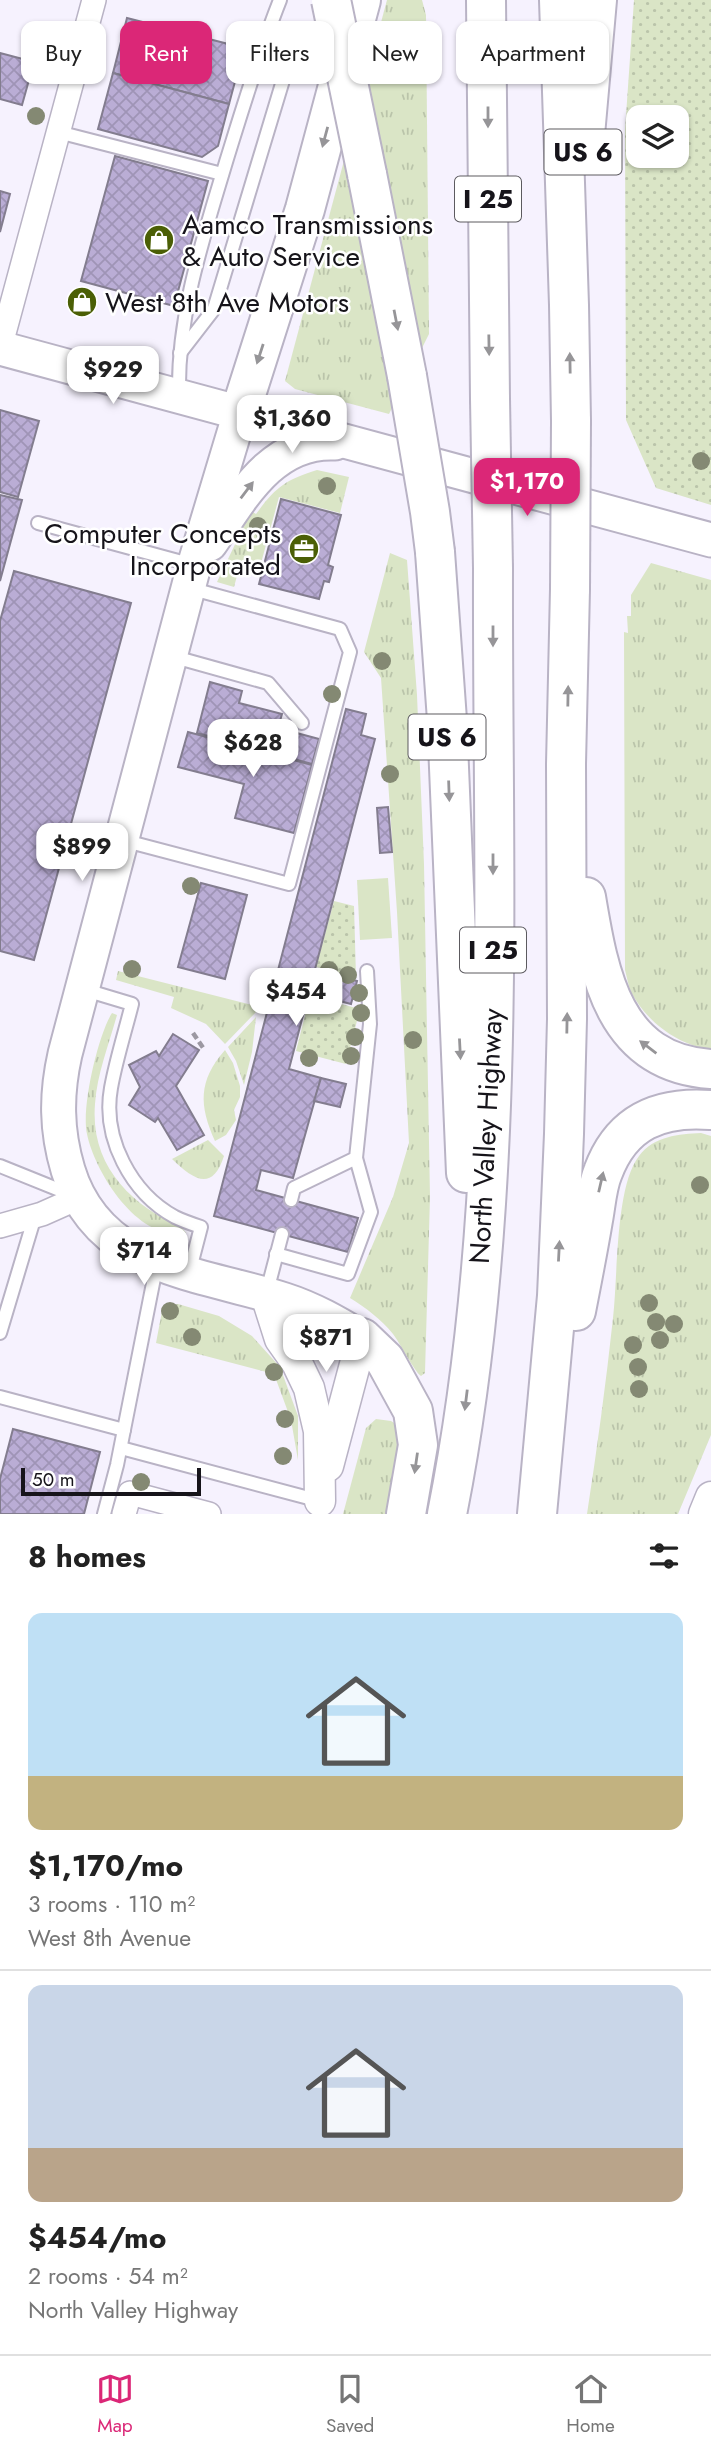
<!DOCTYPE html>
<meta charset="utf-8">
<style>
body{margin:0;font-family:Jost,sans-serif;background:#f6f6f6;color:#222;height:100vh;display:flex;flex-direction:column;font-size:26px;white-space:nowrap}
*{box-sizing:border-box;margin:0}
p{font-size:23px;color:#767676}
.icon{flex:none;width:38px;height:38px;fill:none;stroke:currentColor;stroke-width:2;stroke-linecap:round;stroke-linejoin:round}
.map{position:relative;height:1514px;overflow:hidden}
.details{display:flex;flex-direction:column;background:#fff;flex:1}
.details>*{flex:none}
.banner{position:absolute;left:21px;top:21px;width:670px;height:63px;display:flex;gap:14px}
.buttons{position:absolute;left:626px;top:105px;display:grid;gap:14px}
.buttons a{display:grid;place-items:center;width:63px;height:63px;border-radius:14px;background:#fff;box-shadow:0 2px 5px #0004;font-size:35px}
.scale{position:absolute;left:21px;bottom:18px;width:180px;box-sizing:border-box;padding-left:7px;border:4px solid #16141a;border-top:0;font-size:19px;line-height:24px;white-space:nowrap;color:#16141a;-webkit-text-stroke:5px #fff;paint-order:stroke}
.price{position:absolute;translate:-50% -60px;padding:0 16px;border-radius:14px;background:#fff;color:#222;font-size:23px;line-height:46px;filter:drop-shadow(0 2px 4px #0008)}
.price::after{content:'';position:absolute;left:50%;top:42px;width:21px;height:16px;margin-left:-10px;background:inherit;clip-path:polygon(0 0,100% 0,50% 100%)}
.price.selected{background:#db2777;color:#fff}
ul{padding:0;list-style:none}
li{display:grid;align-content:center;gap:14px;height:371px;padding:0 28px}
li+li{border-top:2px solid #e0e0e0}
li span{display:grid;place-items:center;height:217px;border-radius:14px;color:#555}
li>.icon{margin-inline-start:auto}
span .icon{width:126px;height:126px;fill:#fffc;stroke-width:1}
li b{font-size:30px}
h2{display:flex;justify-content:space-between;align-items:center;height:84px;padding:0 28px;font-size:30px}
.chip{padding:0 24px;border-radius:14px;background:#fff;box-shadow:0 2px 5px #0004;font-size:24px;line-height:63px}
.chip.selected{background:#db2777;color:#fff}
.tab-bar{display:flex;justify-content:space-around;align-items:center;height:98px;border-top:2px solid #e0e0e0;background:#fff;font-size:19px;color:#767676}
.tab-bar a{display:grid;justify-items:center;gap:4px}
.tab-bar .selected{color:#db2777}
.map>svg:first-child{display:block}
</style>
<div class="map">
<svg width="711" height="1514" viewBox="0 0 711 1514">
<defs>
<pattern id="grass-tufts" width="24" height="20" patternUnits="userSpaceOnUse" patternTransform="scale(1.75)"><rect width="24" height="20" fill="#dae5c6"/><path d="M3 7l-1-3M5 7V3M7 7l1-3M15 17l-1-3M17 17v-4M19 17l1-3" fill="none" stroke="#bac4aa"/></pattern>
<pattern id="park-dots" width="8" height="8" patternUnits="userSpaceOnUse" patternTransform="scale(1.75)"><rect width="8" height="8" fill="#dae5c6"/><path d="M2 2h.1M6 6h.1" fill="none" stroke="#bac4aa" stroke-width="1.8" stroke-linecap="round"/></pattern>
<pattern id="building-cross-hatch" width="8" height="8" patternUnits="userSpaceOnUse" patternTransform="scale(1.75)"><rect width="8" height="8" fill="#baadd5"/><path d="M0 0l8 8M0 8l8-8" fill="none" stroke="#9f94b6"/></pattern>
</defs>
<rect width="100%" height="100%" fill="#f6f2fe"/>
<g fill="url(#grass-tufts)">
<polygon points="387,0 422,0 426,15 429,334 389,414 295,389 285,381"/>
<path d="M317,470L349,477L340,513L279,497L260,567L241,561L234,587L217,582L251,511L256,514C276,487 285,480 317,470Z"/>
<path d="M390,553L407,560L417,695L424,864L430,1197L425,1373L421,1376C414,1371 400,1343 393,1334C381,1319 366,1308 350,1298L393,1197L409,1143L397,912L381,678L364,652Z"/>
<path d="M651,563L711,580V1049C678,1046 646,1021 631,992C628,985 627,977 625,970L624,632L628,633L627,616H631V595Z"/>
<polygon points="118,971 256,1006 256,1012 225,1044 206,1024 171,1008 174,997 116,980"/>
<path d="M112,1013L117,1015C109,1044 97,1074 95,1104C90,1166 131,1205 182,1228L186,1233C139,1243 95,1173 87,1134C81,1108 98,1035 112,1013Z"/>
<polygon points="256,1017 252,1052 244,1085 236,1061 228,1047"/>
<path d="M225,1050L233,1063L240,1086V1097L234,1110L236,1120L226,1135L215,1141C199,1105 198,1081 225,1050Z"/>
<path d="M701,1133L711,1136V1435L678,1514H587C597,1449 606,1383 613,1318C618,1276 615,1187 639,1156C654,1136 679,1134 701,1133Z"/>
<path d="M208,1140L224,1156C212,1193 193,1179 172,1159Z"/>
<polygon points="178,1304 219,1316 252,1336 280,1367 298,1416 298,1460 291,1420 274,1374 156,1343 163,1306"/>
<polygon points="376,1419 391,1421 399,1426 396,1514 343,1514 366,1428"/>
</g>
<g fill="url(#park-dots)" fill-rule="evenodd">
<path d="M634,0H711V505L656,488L626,420L625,130ZM639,117H677V156H639Z"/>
<polygon points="334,901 354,906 356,977 316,967"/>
<polygon points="310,996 360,1009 346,1064 296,1051"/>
</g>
<polygon fill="#dae5c6" points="388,878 392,938 360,940 357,880"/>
<g fill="url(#building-cross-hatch)" stroke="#837d8f" stroke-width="2">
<polygon points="127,18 244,48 229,104 113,73"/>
<polygon points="0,53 34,62 22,105 0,99"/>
<polygon points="113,73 229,104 218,146 202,157 98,129"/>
<polygon points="115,156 208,181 174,306 81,281"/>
<polygon points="0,191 10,194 0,232"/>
<polygon points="76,292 94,297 90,312 72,307"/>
<polygon points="0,410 39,421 18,497 0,492"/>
<polygon points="0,495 22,500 0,581"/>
<polygon points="281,499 341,515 328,565 333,567 329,582 324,581 319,599 259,584"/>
<polygon points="14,571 131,603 34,960 0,951 0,621"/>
<polygon points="210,682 242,691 239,703 282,714 278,728 319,739 312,764 197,733"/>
<polygon points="346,709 366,714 361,735 375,739 289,1069 321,1078 293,1178 261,1170 256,1190 358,1218 348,1252 214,1216"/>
<polygon points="188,732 312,765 294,833 235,818 244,784 178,767"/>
<polygon points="388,807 392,852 380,853 377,808"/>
<polygon points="201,883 247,895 225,979 178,967"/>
<polygon points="315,970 357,981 351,1004 309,993"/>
<polygon points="173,1034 199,1050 176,1086 204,1135 177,1150 158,1118 155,1122 129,1105 140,1087 129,1065 156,1051 159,1056"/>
<polygon points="321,1078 346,1084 340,1107 314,1101"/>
<polygon points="13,1429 100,1452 84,1514 0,1514 0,1479"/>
</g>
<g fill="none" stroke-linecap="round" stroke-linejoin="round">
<g stroke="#b9b3c5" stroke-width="16">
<g id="service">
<polyline points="58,132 222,174"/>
<polyline points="180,353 214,309 284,77"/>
<path d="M179,396C177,315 203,239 226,162C243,107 259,53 280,0"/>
<polyline points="38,523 193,565"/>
<polyline points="171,656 268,683 302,723"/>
<polyline points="122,840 289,884 350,652 340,629 189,588"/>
<path d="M82,989L132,1004C125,1032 116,1060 111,1088C102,1138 131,1193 175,1217C183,1221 192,1224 201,1227L189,1273"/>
<polyline points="0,1166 72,1195"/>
<polyline points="291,1200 294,1188 356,1158 370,1024 367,971"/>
<polyline points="276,1254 348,1274 371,1212 356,1158"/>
<polyline points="266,1295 282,1234"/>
<polyline points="0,1333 35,1216"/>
<polyline points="0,1397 124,1430"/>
<polyline points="121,1448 320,1501"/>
<polyline points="104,1514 117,1465 157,1263"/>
</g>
</g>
<g stroke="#b9b3c5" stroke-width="26">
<g id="minor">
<polyline points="0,348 94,0"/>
<polyline points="0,1226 42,1214 78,1198"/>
<polyline points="124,1514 130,1493 209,1514"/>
</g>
</g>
<g stroke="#b9b3c5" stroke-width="33">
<g id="tertiary">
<polyline points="266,1295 280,1339 297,1363 309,1388 319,1431 320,1501"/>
<polyline points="328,1466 362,1338"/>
<polyline points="704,1514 711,1497"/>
</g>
</g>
<g stroke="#b9b3c5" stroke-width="37">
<g id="secondary">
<polyline points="0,348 711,540"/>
<path d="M240,413L194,566L65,1054C56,1094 56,1130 68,1170C98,1270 201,1273 285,1300C313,1309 337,1323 362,1338"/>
<path d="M210,544C241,499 271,440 335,443"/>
</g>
</g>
<g stroke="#b9b3c5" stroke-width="42">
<g id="motorway">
<polyline points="486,0 490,399"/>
<polyline points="559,0 569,305 571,421"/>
<polyline points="584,146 597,0"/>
<polyline points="367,174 407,376"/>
<polyline points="240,413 305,209 361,0"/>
<polyline points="435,552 447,720 466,1173"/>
<path d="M586,897C599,975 614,1063 711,1069"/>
<path d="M576,1311C582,1280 588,1250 593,1220C596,1204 597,1186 603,1172C622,1121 660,1106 711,1110"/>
<polyline points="362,1338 385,1360 413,1411 418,1445 406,1514"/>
<path d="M447,1514C509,1203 492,883 493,568"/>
<polyline points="537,1514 557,1296 564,1134 567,1019 566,764 570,589"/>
</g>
</g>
<polyline stroke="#9c98a2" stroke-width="4.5" stroke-dasharray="7 3.5" stroke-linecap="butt" points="193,1033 204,1049"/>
<use href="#service" stroke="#fff" stroke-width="12"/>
<use href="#minor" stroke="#fff" stroke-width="23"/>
<use href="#tertiary" stroke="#fff" stroke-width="30"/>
<use href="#secondary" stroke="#fff" stroke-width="33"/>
<use href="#motorway" stroke="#fff" stroke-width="38"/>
<g stroke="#b9b3c5" stroke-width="42" stroke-linecap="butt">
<g id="motorway-bridge">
<polyline points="331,0 367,174"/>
<polyline points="407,376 430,512 435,552"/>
<polyline points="490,399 493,568"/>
<polyline points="570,589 571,421"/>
</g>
</g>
<use href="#motorway-bridge" stroke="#fff" stroke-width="38"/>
</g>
<g fill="#848973">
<circle cx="36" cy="116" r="9"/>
<circle cx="701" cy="461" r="9"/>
<circle cx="327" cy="486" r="9"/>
<circle cx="258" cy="526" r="9"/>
<circle cx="382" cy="661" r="9"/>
<circle cx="332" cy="694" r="9"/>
<circle cx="390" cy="774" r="9"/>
<circle cx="191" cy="886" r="9"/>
<circle cx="132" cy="969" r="9"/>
<circle cx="329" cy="970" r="9"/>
<circle cx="348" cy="975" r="9"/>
<circle cx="359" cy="993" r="9"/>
<circle cx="361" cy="1013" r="9"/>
<circle cx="355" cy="1037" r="9"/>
<circle cx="413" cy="1040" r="9"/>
<circle cx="351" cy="1056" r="9"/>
<circle cx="309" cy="1058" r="9"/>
<circle cx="700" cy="1185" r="9"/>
<circle cx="649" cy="1303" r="9"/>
<circle cx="170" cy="1311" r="9"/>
<circle cx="656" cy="1322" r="9"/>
<circle cx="674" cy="1324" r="9"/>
<circle cx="192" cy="1337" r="9"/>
<circle cx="660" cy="1340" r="9"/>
<circle cx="633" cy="1345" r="9"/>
<circle cx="638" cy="1367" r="9"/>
<circle cx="274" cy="1372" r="9"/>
<circle cx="639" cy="1389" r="9"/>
<circle cx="285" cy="1419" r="9"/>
<circle cx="283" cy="1456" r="9"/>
<circle cx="141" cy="1482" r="9"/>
</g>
<defs><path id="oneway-solid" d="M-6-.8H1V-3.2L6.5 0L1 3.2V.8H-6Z" transform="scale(1.75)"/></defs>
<g fill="#969598">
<use href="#oneway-solid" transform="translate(488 117) rotate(90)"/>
<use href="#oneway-solid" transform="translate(325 137) rotate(105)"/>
<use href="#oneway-solid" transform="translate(396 320) rotate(79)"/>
<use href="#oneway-solid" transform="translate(489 345) rotate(89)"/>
<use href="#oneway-solid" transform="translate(260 354) rotate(108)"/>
<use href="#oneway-solid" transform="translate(570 363) rotate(-91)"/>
<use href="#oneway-solid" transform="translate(247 490) rotate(-53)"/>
<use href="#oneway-solid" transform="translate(493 636) rotate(90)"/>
<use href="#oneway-solid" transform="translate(568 696) rotate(-89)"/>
<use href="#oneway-solid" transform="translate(449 791) rotate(88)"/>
<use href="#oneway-solid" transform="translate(493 864) rotate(90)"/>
<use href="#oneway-solid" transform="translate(567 1023) rotate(-89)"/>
<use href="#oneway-solid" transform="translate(648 1047) rotate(-143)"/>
<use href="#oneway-solid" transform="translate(460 1049) rotate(87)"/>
<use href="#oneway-solid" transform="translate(601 1182) rotate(-77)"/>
<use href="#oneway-solid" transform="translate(559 1251) rotate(-87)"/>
<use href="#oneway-solid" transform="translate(466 1400) rotate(97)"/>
<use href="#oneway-solid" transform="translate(416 1463) rotate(98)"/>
</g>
<defs>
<g id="shop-disc" transform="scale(1.575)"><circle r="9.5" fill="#4b5f06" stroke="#fff"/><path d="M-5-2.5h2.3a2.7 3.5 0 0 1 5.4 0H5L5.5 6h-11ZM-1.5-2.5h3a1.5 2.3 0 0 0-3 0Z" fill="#fff"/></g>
<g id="office-disc" transform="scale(1.575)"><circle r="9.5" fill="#4b5f06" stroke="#fff"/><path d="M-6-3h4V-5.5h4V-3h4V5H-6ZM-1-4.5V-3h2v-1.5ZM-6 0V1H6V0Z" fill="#fff"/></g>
</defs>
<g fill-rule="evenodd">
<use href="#shop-disc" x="159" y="240"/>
<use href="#shop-disc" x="82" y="302"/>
<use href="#office-disc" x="304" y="549"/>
</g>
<g text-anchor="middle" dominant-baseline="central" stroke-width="5" stroke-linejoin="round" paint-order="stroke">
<g fill="#fff" stroke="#5c5a5f" stroke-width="2">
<rect x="544.5" y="129.5" width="77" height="45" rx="5"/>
<rect x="455" y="176.5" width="66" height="45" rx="5"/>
<rect x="408.5" y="714.5" width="77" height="45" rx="5"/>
<rect x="460" y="927.5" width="66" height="45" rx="5"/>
</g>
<g font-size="26" font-weight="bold" fill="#16141a">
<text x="583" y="152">US 6</text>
<text x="488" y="199">I 25</text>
<text x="447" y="737">US 6</text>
<text x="493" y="950">I 25</text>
</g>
<g font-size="28" fill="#16141a" stroke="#fff" text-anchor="start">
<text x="182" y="224">Aamco Transmissions<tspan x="182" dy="32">&amp; Auto Service</tspan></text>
<text x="105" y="302">West 8th Ave Motors</text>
<text x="281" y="533" text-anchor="end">Computer Concepts<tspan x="281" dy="32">Incorporated</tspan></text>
</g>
<g font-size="28" fill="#16141a" stroke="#fff">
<text transform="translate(486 1136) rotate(-87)">North Valley Highway</text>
</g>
</g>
</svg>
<div class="buttons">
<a><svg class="icon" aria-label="layers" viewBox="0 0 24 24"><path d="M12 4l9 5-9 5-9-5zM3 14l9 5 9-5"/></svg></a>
</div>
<div class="scale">50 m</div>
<b class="price" style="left:113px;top:406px">$929</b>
<b class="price" style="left:292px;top:455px">$1,360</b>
<b class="price selected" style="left:527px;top:518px">$1,170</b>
<b class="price" style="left:253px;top:779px">$628</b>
<b class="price" style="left:82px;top:883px">$899</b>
<b class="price" style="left:296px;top:1028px">$454</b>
<b class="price" style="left:144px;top:1287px">$714</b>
<b class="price" style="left:326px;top:1374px">$871</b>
<div class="banner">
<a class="chip">Buy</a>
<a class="chip selected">Rent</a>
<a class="chip">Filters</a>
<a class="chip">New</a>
<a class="chip">Apartment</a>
</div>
</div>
<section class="details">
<h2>8 homes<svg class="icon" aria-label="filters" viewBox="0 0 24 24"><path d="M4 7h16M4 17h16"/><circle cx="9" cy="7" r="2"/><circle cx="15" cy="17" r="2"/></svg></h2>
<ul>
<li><span style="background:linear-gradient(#bfe0f5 75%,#c2b280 0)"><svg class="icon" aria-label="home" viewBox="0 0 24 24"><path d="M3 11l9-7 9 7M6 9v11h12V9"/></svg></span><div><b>$1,170/mo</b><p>3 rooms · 110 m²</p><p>West 8th Avenue</p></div></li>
<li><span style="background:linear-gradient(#c9d6e8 75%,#b9a48a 0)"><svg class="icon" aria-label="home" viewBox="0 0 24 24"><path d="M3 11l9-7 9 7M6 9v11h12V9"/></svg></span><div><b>$454/mo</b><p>2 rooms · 54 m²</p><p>North Valley Highway</p></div></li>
</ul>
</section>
<nav class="tab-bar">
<a class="selected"><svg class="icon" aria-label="map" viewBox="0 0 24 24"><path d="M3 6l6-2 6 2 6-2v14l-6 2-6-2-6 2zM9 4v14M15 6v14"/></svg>Map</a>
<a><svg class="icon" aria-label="saved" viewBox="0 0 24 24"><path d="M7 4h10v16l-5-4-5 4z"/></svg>Saved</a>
<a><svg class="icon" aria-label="home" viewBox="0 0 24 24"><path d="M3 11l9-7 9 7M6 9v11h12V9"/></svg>Home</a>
</nav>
